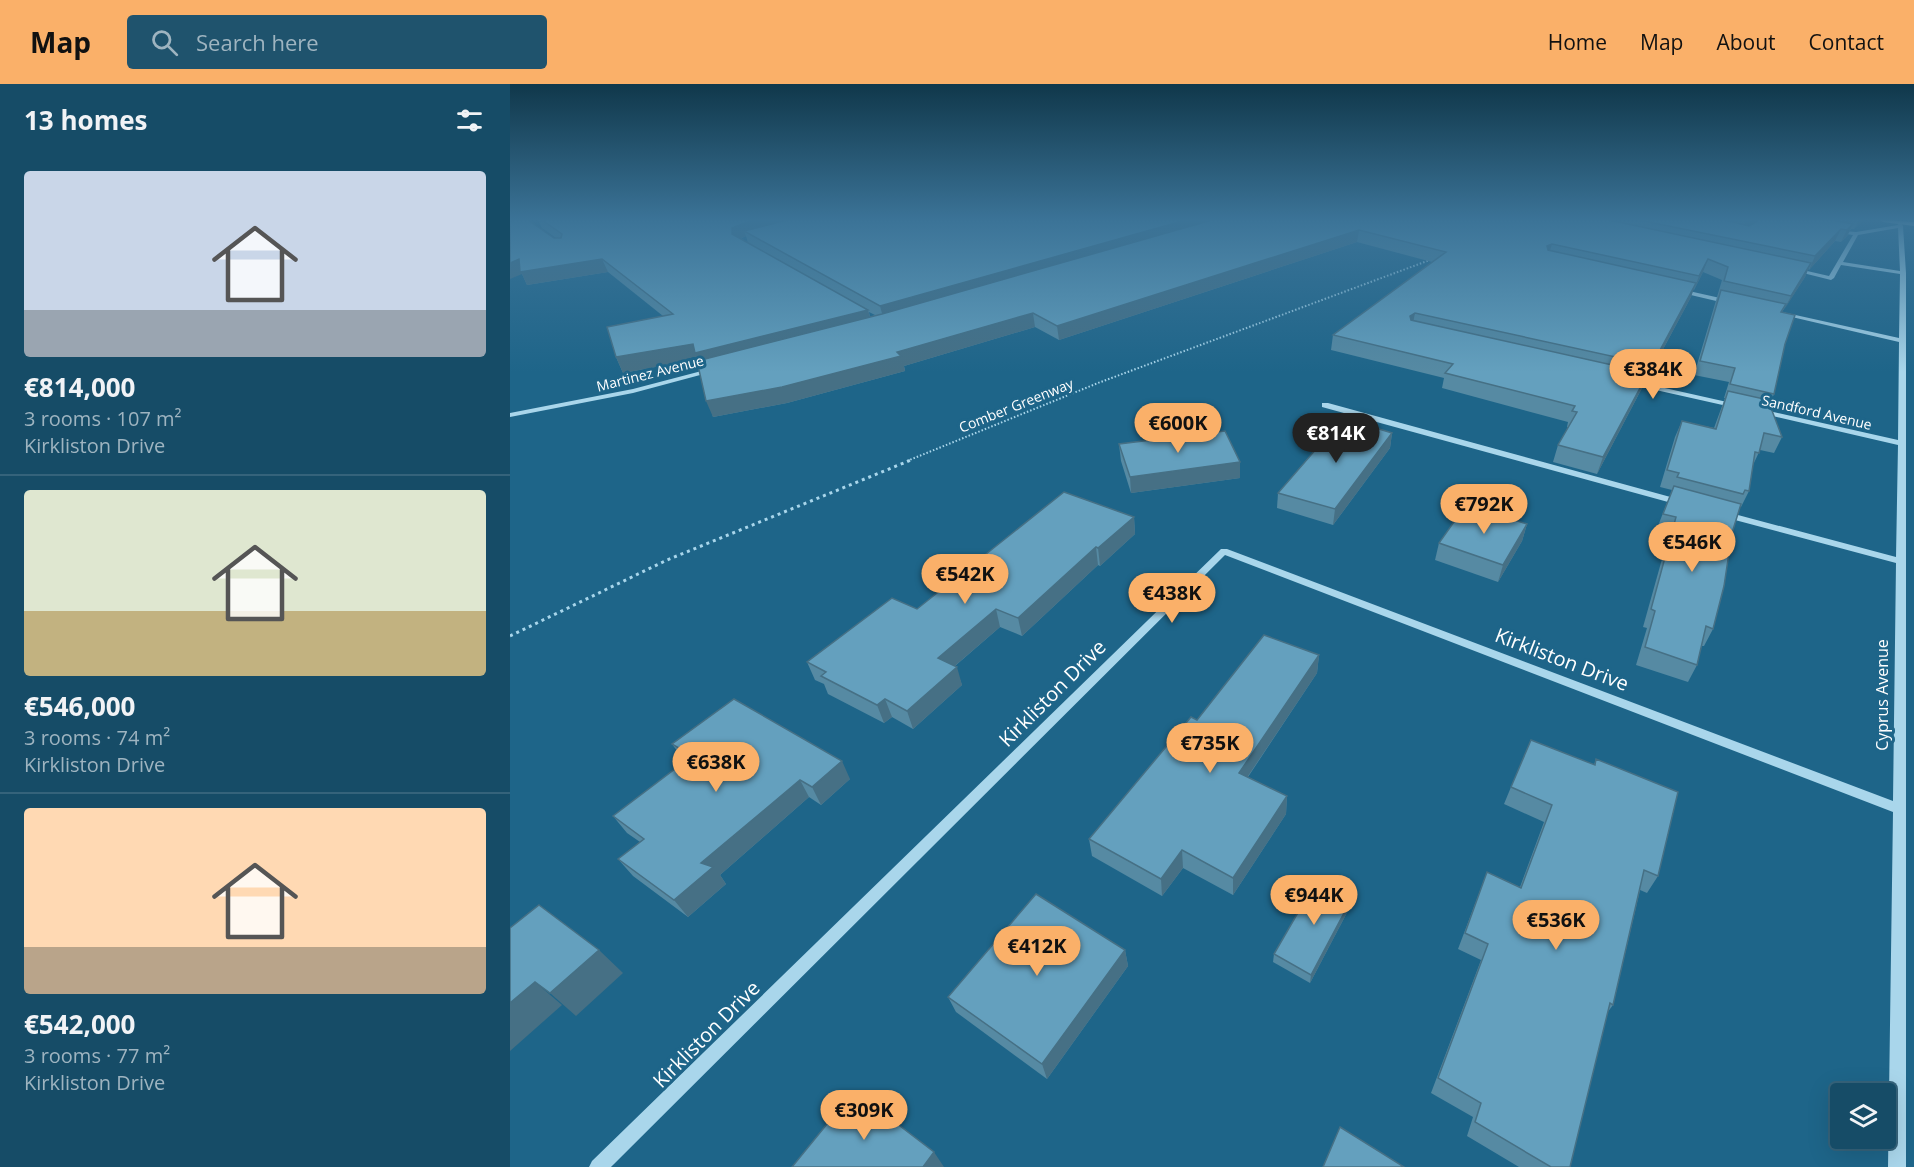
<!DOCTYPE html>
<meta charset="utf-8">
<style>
body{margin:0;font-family:"Open Sans",sans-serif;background:#1f536d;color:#f1f3f6;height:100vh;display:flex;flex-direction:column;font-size:22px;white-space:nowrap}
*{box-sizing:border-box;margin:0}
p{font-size:20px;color:#9eb4c0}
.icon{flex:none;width:33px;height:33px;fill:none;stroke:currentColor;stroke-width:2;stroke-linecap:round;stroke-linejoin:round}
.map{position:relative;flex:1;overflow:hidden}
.sheet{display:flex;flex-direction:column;background:#164c67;width:510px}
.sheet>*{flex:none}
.buttons{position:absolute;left:1320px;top:999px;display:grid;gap:12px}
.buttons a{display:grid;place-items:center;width:66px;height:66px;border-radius:6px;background:#164c67;box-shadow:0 6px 24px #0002,0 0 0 2px #35637b;font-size:30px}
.price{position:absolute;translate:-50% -51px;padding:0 14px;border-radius:21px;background:#fab069;color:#111;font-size:20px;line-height:39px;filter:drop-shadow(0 2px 3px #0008)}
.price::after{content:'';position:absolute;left:50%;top:36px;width:18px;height:14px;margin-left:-9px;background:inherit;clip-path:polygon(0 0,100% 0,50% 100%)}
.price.on{background:#222;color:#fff}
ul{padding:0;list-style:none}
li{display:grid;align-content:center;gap:12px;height:318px;padding:0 24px}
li+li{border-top:2px solid #35637b}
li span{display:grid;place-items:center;height:186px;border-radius:6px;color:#555}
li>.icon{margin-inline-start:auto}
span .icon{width:108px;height:108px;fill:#fffc;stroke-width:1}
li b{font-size:26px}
h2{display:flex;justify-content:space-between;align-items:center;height:72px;padding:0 24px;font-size:26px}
header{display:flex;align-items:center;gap:36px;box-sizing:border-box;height:84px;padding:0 30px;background:#fab069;color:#111}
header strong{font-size:28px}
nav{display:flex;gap:33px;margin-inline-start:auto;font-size:21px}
.search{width:420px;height:54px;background:#1f536d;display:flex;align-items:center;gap:15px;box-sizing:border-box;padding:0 21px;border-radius:6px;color:#9eb4c0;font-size:22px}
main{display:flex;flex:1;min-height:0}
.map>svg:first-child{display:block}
</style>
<header>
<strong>Map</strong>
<div class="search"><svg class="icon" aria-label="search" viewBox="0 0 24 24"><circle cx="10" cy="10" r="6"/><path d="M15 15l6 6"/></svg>Search here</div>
<nav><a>Home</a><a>Map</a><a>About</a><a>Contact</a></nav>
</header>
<main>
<section class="sheet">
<h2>13 homes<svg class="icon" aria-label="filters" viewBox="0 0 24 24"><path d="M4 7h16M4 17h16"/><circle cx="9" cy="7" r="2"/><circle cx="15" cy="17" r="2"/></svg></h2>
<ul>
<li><span style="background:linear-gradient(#c9d6e8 75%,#9aa5b1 0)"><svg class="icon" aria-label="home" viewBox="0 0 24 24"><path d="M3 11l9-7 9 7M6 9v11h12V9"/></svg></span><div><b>€814,000</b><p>3 rooms · 107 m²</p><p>Kirkliston Drive</p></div></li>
<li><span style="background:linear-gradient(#dfe7d0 65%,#c2b280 0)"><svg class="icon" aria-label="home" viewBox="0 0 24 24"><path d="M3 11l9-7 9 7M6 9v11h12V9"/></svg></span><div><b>€546,000</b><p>3 rooms · 74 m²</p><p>Kirkliston Drive</p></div></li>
<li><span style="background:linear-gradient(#ffd9b3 75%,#b9a48a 0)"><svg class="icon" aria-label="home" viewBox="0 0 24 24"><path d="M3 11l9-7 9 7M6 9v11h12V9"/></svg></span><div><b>€542,000</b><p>3 rooms · 77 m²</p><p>Kirkliston Drive</p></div></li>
</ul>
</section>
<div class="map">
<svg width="1404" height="1083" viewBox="0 0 1404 1083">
<rect width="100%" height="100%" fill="#1e6589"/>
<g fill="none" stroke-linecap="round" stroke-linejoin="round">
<polyline stroke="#a9d6eb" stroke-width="2" stroke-dasharray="1.5 2" stroke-linecap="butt" points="397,377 588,299 920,176"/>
<polyline stroke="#a9d6eb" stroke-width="3" stroke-dasharray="3 4" stroke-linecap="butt" points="0,552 157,476 401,376"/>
<g fill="#a9d6eb" fill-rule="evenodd">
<path d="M1390,137L1393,142L1396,189V1083H1378L1383,728L715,471L101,1083H79L82,1077L711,465H717L1383,717L1386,479L1210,432L1209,430L1213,427L1386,473L1388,361L1250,329L1246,327L1250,325L1388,356L1389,258L1269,230L1272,228L1389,254L1390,190L1331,181L1324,194L1321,196L1281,186L1284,184L1319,192L1343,151L1323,148V146L1346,148L1388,141V138ZM1388,144L1390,187L1333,178L1348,151Z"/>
<polygon points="1170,205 1219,216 1222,218 1219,220 1168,208 1167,207"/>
<polygon points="203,284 206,286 205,287 123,309 0,333 0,329 123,305"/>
<polygon points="1119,296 1226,320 1230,322 1226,324 1119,300"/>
<polygon points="812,319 818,319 1175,417 1176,419 1172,422 1169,421 812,323"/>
</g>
<polygon fill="#eef8fe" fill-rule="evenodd" points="1370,136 1404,138 1404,142 1373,138"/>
</g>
<g fill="#568aa3" fill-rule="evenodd">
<path d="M28,136L1102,137L1354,136L1344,145H1341L1337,152L1331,158L1325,157L1299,186L1298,185L1295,193L1272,228L1275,260L1264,310L1261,317V324L1272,353L1264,369L1250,366L1243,381L1239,407L1231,423H1230L1222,449L1203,545L1194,562H1191L1187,581L1178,598L1126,581L1137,544L1133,543L1159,450L1146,447L1162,406L1150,403L1165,353L1172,337L1204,344L1215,314H1214L1219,298L1184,291L1212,196L1193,188L1184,206L1183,205L1181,213L1136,297L1135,296L1132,304L1087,390L1043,378L1048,361L1059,344L1057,343L1058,338L932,304L934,294L821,266L823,251L922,178L847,158L549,256L525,243L394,282L395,287L277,319L203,333L188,275L113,289L106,273L153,232L98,188L17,201L12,190L46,154L32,144ZM236,152L238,159L230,155ZM359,228L365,231L360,233Z"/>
<polygon points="882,349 880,364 823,441 767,424 768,409"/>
<polygon points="609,360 730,394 621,409 611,377"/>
<polygon points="624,433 625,450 590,482 588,481 512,552 490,543 445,582 452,601 403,645 382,633 374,639 318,610 314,600 305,596 297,578"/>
<polygon points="1017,440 1012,457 988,498 925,476 929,459"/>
<polygon points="809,571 807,589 738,693 777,712 776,730 723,811 673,784 652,812 582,772 579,755 687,636"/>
<polygon points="162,660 340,695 311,721 299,713 210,791 216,800 178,833 123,792 108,775 130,758 117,749 103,732 175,678"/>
<polygon points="1086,675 1148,792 1137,809 1130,806 1103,921 1097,929 1060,1083 1009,1083 957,1052 963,1033 921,1009 971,876 948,865 977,788 1010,803 1034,738 994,720 1001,703 1084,681"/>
<polygon points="841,821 800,899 763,878 764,870"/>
<polygon points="615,866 618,882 537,995 446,928 438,913"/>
</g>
<g fill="#467085">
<polygon points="245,136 299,136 234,147 236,152 227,156 222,150 222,144 232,140"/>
<polygon points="676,136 718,136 374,237 370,222"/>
<polygon points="1236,136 1250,136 1233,146"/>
<polygon points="1349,136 1354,136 1344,145"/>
<polygon points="1343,140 1337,152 1331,158 1337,146"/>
<polygon points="1331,145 1325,157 1299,186 1305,172"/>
<polygon points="849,146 847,158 549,256 547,242"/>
<polygon points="1042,160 1038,173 1037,162"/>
<polygon points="9,175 92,175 98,188 17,201 12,190 0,195 0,179"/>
<polygon points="1198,175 1193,188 1184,206 1189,192"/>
<polygon points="1301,179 1295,193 1274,226 1281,212"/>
<polygon points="1186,199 1181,213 1136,297 1142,281"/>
<polygon points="358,226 362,240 192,285 188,275 113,289 106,273"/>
<polygon points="523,229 525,243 394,282 395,287 277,319 203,333 196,317 387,268"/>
<polygon points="905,229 902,244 900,232"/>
<polygon points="1138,289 1132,304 1087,390 1093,373"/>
<polygon points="882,349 880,364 823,441 825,425"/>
<polygon points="730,378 730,394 621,409 620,393"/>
<polygon points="624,433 625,450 590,482 588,464"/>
<polygon points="1017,440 1012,457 988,498 993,481"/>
<polygon points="586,463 588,481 512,552 508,534"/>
<polygon points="486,525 490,543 433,592 428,574"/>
<polygon points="809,571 807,589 728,707 729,689"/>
<polygon points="447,583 452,601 403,645 397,627"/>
<polygon points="375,615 382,633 374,639 367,621"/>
<polygon points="332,677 340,695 311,721 302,703"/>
<polygon points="290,696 299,713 210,791 216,800 178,833 164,816 191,779"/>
<polygon points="777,712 776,730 723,811 723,794"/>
<polygon points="672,766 673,784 652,812 651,795"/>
<polygon points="843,812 841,821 800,899 801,891"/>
<polygon points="89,866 113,889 66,932 40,909"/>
<polygon points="615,866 618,882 537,995 532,980"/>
<polygon points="25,898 52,921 0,967 0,919"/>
<polygon points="424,1068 434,1083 413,1083"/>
</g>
<g fill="#64a0be" stroke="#467085" stroke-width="1.5">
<polygon points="4,136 18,136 44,154 51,154 52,150 32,136 245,136 232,140 222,144 222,150 358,226 185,269 183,260 106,273 97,243 163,230 92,175 10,188 9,175 0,179 0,137"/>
<polygon points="277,136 676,136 370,222 234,147"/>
<polygon points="702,136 1099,136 1301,179 1281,212 1214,197 1218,183 1198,175 1189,192 1042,160 1037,162 1038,166 1186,199 1142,281 905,229 900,232 901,236 1138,289 1093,373 1048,361 1067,328 1062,327 1065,322 935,289 943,280 823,251 936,168 849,146 547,242 523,229 387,268 391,272 272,303 196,317 187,277 372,230"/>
<polygon points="1129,136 1215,136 1239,142 1249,136 1322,136 1343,140 1337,146 1331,145 1305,172"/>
<polygon points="1211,206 1276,220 1271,228 1285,231 1275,260 1264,310 1220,300 1225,284 1190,277"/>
<polygon points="1218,307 1263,317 1261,324 1272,353 1254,349 1249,369 1245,368 1239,407 1235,406 1233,410 1167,393 1169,389 1157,386 1172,337 1206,345"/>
<polygon points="833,334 882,349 825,425 768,409"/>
<polygon points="715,347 730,378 620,393 609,360"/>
<polygon points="1164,402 1231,420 1222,449 1214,502 1203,545 1196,542 1187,581 1135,563 1145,527 1141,525 1166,433 1153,430"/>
<polygon points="554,408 624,433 588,464 586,463 508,534 486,525 428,574 447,583 397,627 375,615 367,621 311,592 316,588 297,578 382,514 407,525"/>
<polygon points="956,421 1017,440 993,481 929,459"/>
<polygon points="754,551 809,571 729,689 777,712 723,794 672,766 651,795 579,755 681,633 687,636"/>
<polygon points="224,615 332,677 302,703 290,696 191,779 203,783 164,816 108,775 134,755 103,732 182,672 162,660"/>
<polygon points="1021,656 1085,681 1086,675 1168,708 1148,792 1134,786 1103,921 1100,919 1060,1083 1041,1083 965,1038 971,1019 928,994 978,860 955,849 977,788 1011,804 1042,721 1001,703"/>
<polygon points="808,794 843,812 801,891 764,870"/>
<polygon points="526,810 615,866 532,980 438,913"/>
<polygon points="29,821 89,866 40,909 25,898 0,919 0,844"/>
<polygon points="344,1007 424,1068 413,1083 282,1083"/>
<polygon points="830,1043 894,1083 813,1083"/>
</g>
<linearGradient id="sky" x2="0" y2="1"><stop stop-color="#10384b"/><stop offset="0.47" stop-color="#3b7397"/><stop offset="1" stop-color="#3b7397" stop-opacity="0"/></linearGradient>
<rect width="1404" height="288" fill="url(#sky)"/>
<g text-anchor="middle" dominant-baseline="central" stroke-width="6" stroke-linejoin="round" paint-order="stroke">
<g font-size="14" fill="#fff" stroke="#1e6589">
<text transform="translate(140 289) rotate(-14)">Martinez Avenue</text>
<text transform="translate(506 321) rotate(-22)">Comber Greenway</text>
<text transform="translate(1307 328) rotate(13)">Sandford Avenue</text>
</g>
<g font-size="16" fill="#fff" stroke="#1e6589">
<text transform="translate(1372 611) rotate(-90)">Cyprus Avenue</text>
</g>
<g font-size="20" fill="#fff" stroke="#1e6589">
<text transform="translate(1052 575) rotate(21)">Kirkliston Drive</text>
<text transform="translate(542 609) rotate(-45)">Kirkliston Drive</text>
<text transform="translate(196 950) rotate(-45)">Kirkliston Drive</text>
</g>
</g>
</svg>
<div class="buttons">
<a><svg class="icon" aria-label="layers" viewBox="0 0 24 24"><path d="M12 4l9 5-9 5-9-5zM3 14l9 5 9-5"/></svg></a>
</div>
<b class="price" style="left:1143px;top:316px">€384K</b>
<b class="price" style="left:668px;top:370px">€600K</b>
<b class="price on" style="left:826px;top:380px">€814K</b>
<b class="price" style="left:974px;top:451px">€792K</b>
<b class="price" style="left:1182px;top:489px">€546K</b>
<b class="price" style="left:455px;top:521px">€542K</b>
<b class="price" style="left:662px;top:540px">€438K</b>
<b class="price" style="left:700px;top:690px">€735K</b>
<b class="price" style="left:206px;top:709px">€638K</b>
<b class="price" style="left:804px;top:842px">€944K</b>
<b class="price" style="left:1046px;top:867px">€536K</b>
<b class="price" style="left:527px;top:893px">€412K</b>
<b class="price" style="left:354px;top:1057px">€309K</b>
</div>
</main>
